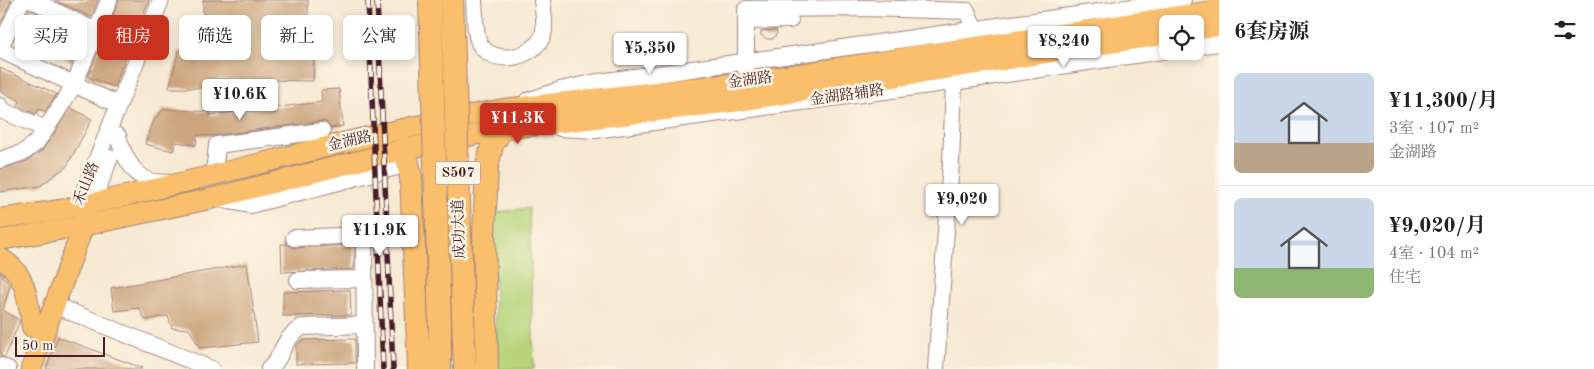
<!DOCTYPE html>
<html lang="zh">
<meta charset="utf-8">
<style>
body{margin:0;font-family:"Old Standard TT","Noto Serif SC",serif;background:#f2f2f2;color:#222;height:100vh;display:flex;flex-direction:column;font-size:19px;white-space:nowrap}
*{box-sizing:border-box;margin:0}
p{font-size:16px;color:#767676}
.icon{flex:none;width:28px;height:28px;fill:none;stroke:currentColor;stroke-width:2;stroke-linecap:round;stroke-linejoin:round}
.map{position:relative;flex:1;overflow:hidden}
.side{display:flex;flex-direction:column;background:#fff;width:375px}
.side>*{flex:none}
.hud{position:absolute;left:15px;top:15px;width:475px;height:45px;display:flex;gap:10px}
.controls{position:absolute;left:1159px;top:15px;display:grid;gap:10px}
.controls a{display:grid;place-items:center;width:45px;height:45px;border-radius:8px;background:#fff;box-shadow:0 2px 8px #0003;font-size:25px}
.scale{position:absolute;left:15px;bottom:12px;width:90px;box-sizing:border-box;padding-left:5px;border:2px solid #4a1f2b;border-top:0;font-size:14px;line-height:18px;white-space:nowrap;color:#4a1f2b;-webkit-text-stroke:4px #fcf5e5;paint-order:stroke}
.price{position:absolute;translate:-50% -42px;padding:0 11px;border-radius:5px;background:#fff;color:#222;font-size:16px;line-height:32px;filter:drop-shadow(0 1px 2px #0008)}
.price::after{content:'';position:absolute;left:50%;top:30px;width:15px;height:11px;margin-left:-8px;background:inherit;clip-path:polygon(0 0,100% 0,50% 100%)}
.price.on{background:#c8321e;color:#fff}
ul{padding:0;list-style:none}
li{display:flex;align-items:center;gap:15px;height:125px;padding:0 15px}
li+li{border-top:1px solid #e0e0e0}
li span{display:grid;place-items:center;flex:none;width:140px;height:100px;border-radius:8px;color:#555}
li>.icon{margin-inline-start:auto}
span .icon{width:60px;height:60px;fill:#fffc;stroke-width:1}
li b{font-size:21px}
h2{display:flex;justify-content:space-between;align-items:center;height:60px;padding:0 15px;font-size:21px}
.chip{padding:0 18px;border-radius:8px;background:#fff;box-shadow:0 2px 8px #0003;font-size:18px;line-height:45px}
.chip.on{background:#c8321e;color:#fff}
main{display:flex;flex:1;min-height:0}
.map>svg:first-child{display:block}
</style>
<main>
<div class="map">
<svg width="1219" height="369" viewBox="0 0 1219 369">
<rect width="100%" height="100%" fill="#fcf5e5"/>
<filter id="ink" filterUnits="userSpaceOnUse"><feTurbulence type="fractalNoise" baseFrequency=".02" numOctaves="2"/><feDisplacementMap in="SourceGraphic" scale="10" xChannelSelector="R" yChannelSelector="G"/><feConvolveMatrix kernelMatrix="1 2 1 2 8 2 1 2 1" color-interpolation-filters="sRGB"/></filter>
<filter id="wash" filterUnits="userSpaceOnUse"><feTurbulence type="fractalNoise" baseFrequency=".0096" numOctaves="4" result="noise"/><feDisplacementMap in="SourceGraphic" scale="20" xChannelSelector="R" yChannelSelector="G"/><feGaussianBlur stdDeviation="1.12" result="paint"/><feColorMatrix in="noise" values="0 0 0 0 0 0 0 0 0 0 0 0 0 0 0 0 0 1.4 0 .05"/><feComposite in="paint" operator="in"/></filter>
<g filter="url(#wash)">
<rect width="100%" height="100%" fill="#f7e9d3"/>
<polygon fill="#b7d47a" stroke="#807a52" points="529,208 534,369 497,369 492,213"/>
<g id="blocks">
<g fill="#cca57e">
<polygon points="0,0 11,0 0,24"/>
<polygon points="55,0 98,0 91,17"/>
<polygon points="119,0 149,0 114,87 88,77"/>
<polygon points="203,0 308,0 308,34 315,34 313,81 218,79 213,88 169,88 179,51 192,51 198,33 203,33"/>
<polygon points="29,9 83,36 72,62 16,36"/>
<polygon points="776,30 777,33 773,39 767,39 761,35 761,31"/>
<polygon points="0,68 57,94 45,112 39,109 36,114 18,106 20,101 0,91"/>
<polygon points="339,89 343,126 331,128 326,122 321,121 212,136 197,135 196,145 176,142 173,151 145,144 154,120 164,109 210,112 210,115 322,102 321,90"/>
<polygon points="71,108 92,119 67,166 40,186 0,192 0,170 27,161 42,151"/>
<polygon points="281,244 287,244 294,248 354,245 354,269 282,272"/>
<polygon points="247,264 258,342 200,348 189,329 172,328 168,316 145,320 139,308 114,311 111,288"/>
<polygon points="0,272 10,285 3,310 19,320 19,323 5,357 0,356"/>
<polygon points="350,290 351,315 283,316 283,292"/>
<polygon points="58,337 142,368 142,369 46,369"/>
<polygon points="355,339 355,363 296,364 296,346 302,340"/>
</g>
</g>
</g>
<g filter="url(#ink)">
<use href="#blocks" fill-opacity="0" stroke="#a0847f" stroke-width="1"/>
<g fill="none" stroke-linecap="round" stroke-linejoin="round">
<g stroke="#a0847f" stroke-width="18">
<g id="minor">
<polyline points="32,0 96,31"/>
<path d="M474,0C475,11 474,37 481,46C496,66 534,58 543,35C546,27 543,9 542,0"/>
<polyline points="746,9 865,8 967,11 979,40"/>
<polyline points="746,12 746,72"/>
<polyline points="746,21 790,20"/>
<polyline points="1195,46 1219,43"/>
<polyline points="0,48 22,0"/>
<polyline points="0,50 119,105"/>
<polyline points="527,101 560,90 592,83 1183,0"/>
<polyline points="0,106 3,111 46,129"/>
<polyline points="560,128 594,130 967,80 1168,50"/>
<path d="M118,136C122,152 132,174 149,181C154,183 163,182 169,183"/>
<polyline points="0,160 24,152 36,143 46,129 74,85 109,0"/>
<polyline points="214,174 217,145 322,131"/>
<polyline points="214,198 250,205 408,164"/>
<polyline points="92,203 110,158"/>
<polyline points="78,206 161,0"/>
<polyline points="294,238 364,235 365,369"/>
<polyline points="298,280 364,279"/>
<polyline points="54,305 211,369"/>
<polyline points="0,366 8,369"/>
<polyline points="936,368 951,163 954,81"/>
<path d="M269,369C280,360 280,351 287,341C291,335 296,331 302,327L364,325"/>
</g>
</g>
<g stroke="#a0847f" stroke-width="22">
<g id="major">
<polyline points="1195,30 1219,26"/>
<path d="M0,219C26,215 53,212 79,206C221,177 361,133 504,109L746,82L1219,10"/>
<polyline points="0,240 82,226 214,198 405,149 502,129 733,102 1168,34"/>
<path d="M0,258C27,273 28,300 32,327"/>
<polyline points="31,369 87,216"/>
</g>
</g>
<g stroke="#a0847f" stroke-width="24">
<g id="highway">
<polyline points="405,149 411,177 419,369"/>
<polyline points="440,329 440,369"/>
<polyline points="464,346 465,369"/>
<polyline points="487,369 484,235 487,167 492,145 502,129"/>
</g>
</g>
<use href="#minor" stroke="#fff" stroke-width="16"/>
<use href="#major" stroke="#f9bf6d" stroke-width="20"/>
<use href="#highway" stroke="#f9bf6d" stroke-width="22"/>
<g stroke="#4a1f2b" stroke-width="5.5">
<g id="rail">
<polyline points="368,0 383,369"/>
<polyline points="377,0 393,369"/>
</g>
</g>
<use href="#rail" stroke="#fcf5e5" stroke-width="4" stroke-dasharray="11" stroke-linecap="butt"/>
<g stroke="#a0847f" stroke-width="24" stroke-linecap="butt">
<g id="highway-bridge">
<polyline points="430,0 440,329"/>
<polyline points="452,0 464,346"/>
</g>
</g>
<use href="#highway-bridge" stroke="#f9bf6d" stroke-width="22"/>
</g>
</g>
<g text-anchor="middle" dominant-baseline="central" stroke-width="5" stroke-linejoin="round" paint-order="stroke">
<rect fill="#fcf5e5" stroke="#7f5f63" stroke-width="1" x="435.5" y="161.5" width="45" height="23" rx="4"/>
<g font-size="14" font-weight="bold" fill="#4a1f2b">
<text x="458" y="173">S507</text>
</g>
<g font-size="15" fill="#4a1f2b" stroke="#fcf5e5">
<text transform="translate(750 81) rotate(-8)">金湖路</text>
<text transform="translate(847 96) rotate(-8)">金湖路辅路</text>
<text transform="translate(350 142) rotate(-13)">金湖路</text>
<text transform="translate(87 184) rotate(-68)">禾山路</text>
<text transform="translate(460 229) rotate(-92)">成功大道</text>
</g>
</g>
</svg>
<div class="controls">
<a><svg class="icon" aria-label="locate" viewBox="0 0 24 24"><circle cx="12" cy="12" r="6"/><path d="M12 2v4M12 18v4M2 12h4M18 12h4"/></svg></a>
</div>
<div class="scale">50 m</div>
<b class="price" style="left:1064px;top:68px">¥8,240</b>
<b class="price" style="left:650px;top:75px">¥5,350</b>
<b class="price" style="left:240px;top:121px">¥10.6K</b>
<b class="price on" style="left:518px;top:145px">¥11.3K</b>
<b class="price" style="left:962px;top:226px">¥9,020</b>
<b class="price" style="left:380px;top:257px">¥11.9K</b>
<div class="hud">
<a class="chip">买房</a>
<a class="chip on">租房</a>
<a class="chip">筛选</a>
<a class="chip">新上</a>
<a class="chip">公寓</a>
</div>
</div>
<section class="side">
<h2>6套房源<svg class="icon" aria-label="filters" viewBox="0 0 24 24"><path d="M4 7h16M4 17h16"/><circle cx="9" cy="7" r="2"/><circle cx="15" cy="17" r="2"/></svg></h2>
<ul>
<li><span style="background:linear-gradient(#c9d6e8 70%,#b9a48a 0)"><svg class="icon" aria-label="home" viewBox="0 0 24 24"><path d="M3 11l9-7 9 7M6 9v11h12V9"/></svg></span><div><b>¥11,300/月</b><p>3室 · 107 m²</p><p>金湖路</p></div></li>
<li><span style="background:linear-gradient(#c9d6e8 70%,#8fb573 0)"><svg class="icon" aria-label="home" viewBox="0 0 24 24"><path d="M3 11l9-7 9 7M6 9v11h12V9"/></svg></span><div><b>¥9,020/月</b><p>4室 · 104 m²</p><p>住宅</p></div></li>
</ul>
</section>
</main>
